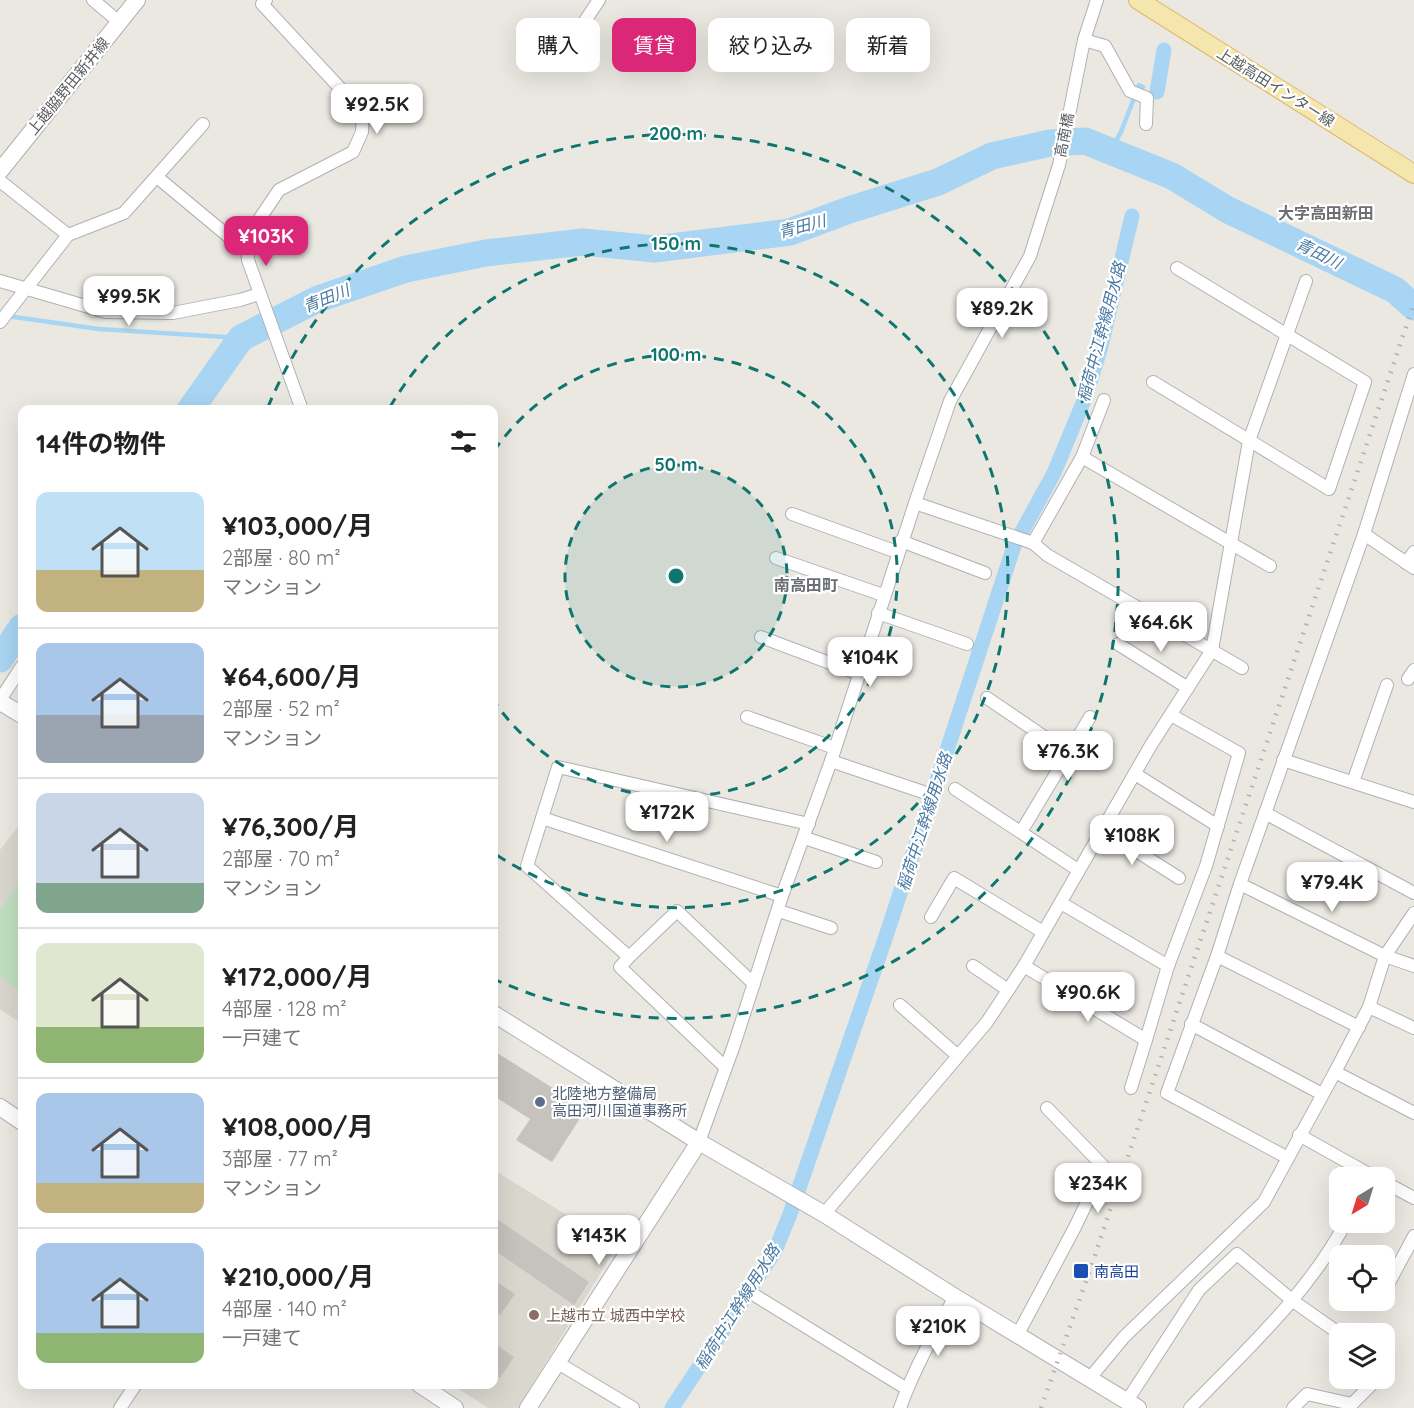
<!DOCTYPE html>
<html lang="ja">
<meta charset="utf-8">
<style>
body{margin:0;font-family:Quicksand,"Noto Sans JP",sans-serif;background:#f2f2f2;color:#222;height:100vh;display:flex;flex-direction:column;font-size:22px;white-space:nowrap}
*{box-sizing:border-box;margin:0}
p{font-size:20px;color:#767676}
.icon{flex:none;width:33px;height:33px;fill:none;stroke:currentColor;stroke-width:2;stroke-linecap:round;stroke-linejoin:round}
.map{position:relative;flex:1;overflow:hidden}
.sheet{position:absolute;left:18px;top:405px;width:480px;height:984px;display:flex;flex-direction:column;background:#fff;border-radius:12px;box-shadow:0 6px 24px #0002}
.sheet>*{flex:none}
.top-card{position:absolute;left:516px;top:18px;width:570px;height:54px;display:flex;gap:12px}
.needle{width:39px;rotate:218deg}
.buttons{position:absolute;left:1329px;top:1167px;display:grid;gap:12px}
.buttons a{display:grid;place-items:center;width:66px;height:66px;border-radius:12px;background:#fff;box-shadow:0 6px 24px #0002;font-size:30px}
.price{position:absolute;translate:-50% -51px;padding:0 14px;border-radius:12px;background:#fff;color:#222;font-size:20px;line-height:39px;filter:drop-shadow(0 2px 3px #0008)}
.price::after{content:'';position:absolute;left:50%;top:36px;width:18px;height:14px;margin-left:-9px;background:inherit;clip-path:polygon(0 0,100% 0,50% 100%)}
.price.current{background:#db2777;color:#fff}
ul{padding:0;list-style:none}
li{display:flex;align-items:center;gap:18px;height:150px;padding:0 18px}
li+li{border-top:2px solid #e0e0e0}
li span{display:grid;place-items:center;flex:none;width:168px;height:120px;border-radius:12px;color:#555}
li>.icon{margin-inline-start:auto}
span .icon{width:72px;height:72px;fill:#fffc;stroke-width:1}
li b{font-size:26px}
h2{display:flex;justify-content:space-between;align-items:center;height:72px;padding:0 18px;font-size:26px}
.chip{padding:0 21px;border-radius:12px;background:#fff;box-shadow:0 6px 24px #0002;font-size:21px;line-height:54px}
.chip.current{background:#db2777;color:#fff}
.map>svg:first-child{display:block}
</style>
<div class="map">
<svg width="1414" height="1408" viewBox="0 0 1414 1408">
<rect width="100%" height="100%" fill="#eae8e1"/>
<g fill="#dad7cf">
<polygon points="22,822 22,1024 0,1009 0,850"/>
<polygon points="494,1170 617,1246 518,1408 488,1408 452,1385 494,1384"/>
</g>
<polygon fill="#c1dfc0" points="22,879 22,992 0,976 0,911"/>
<g fill="none" stroke-linecap="round" stroke-linejoin="round">
<g stroke="#a8d5f3" stroke-width="4.5">
<polyline points="1153,91 1157,92"/>
<polyline points="1110,151 1121,132 1139,85 1143,87"/>
<polyline points="7,316 99,329 241,338"/>
</g>
<g stroke="#a8d5f3" stroke-width="15">
<polyline points="1157,92 1164,50"/>
<polyline points="672,1408 775,1251 790,1214 885,939 1014,546 1054,473 1085,398 1100,350 1132,216"/>
</g>
<g stroke="#a8d5f3" stroke-width="27">
<polyline points="190,410 241,338 318,299 406,269 486,253 583,242 655,249 790,232 849,210 938,182 992,156 1050,143 1085,141 1172,176 1228,210 1395,290 1414,307"/>
<polyline points="0,659 22,627"/>
</g>
</g>
<g fill="#c6c3be">
<polygon points="494,1051 586,1109 552,1162 516,1140 530,1119 494,1096"/>
<polygon points="494,1217 589,1282 574,1305 494,1250"/>
<polygon points="494,1280 515,1294 500,1315 494,1311"/>
<polygon points="494,1343 514,1357 500,1378 494,1373"/>
</g>
<g fill="none" stroke-linecap="round" stroke-linejoin="round">
<g stroke="#afb1b5" stroke-width="14">
<g id="street">
<polyline points="93,0 119,22"/>
<polyline points="266,0 262,4 363,113 362,132 353,152 279,190 246,239 248,260 302,410"/>
<polyline points="1084,40 1105,46 1130,91 1147,98 1146,124"/>
<polyline points="558,61 599,0"/>
<polyline points="157,177 228,236 246,239"/>
<polyline points="0,181 68,235"/>
<polyline points="0,281 106,312 173,313 240,300 259,294"/>
<polyline points="0,322 68,235 124,213 203,124"/>
<polyline points="1153,382 1329,489 1365,382 1177,268"/>
<polyline points="1082,457 1104,400"/>
<polyline points="915,503 950,401 1030,256 1059,165 1084,40 1097,0"/>
<polyline points="792,514 897,552"/>
<polyline points="1364,534 1414,568"/>
<polyline points="901,541 985,573"/>
<polyline points="776,558 883,595"/>
<polyline points="1406,563 1414,552"/>
<polyline points="878,613 967,644"/>
<polyline points="761,637 859,674"/>
<polyline points="1118,644 1188,688"/>
<polyline points="1242,668 1047,555 1033,543 1082,457 1270,566"/>
<polyline points="1408,679 1414,670"/>
<polyline points="987,698 1068,753"/>
<polyline points="0,700 22,666"/>
<polyline points="747,717 835,748"/>
<polyline points="1283,760 1414,802"/>
<polyline points="831,761 923,792"/>
<polyline points="1135,774 1218,826"/>
<polyline points="1353,782 1387,685"/>
<polyline points="955,789 1078,870"/>
<polyline points="1265,813 1414,893"/>
<polyline points="542,818 782,896"/>
<polyline points="1102,829 1179,878"/>
<polyline points="1021,832 1090,717"/>
<polyline points="805,838 876,862"/>
<polyline points="1240,884 1385,956 1414,966"/>
<polyline points="1061,903 1168,966 1146,1040"/>
<polyline points="779,911 831,928"/>
<polyline points="931,917 954,878 1043,932"/>
<polyline points="1217,956 1359,1027"/>
<polyline points="629,957 620,967 725,1067"/>
<polyline points="973,966 1008,990"/>
<polyline points="1024,966 1146,1040 1131,1088"/>
<polyline points="1168,966 1206,866 1239,753 1171,715"/>
<polyline points="754,984 677,911 629,957 527,866 558,767 809,824"/>
<polyline points="900,1005 958,1056"/>
<polyline points="1369,1007 1385,956 1414,913"/>
<polyline points="1191,1024 1322,1094"/>
<polyline points="1335,1072 1369,1007 1414,1028"/>
<polyline points="1299,1135 1376,1178"/>
<polyline points="699,1142 734,1045 782,896 831,761 915,503 1033,543"/>
<polyline points="1288,1158 1167,1093 1217,956 1240,884 1364,534 1414,374"/>
<polyline points="1384,1182 1414,1198"/>
<polyline points="824,1214 987,1022 1024,966 1151,745 1212,650 1249,441 1306,281"/>
<polyline points="1384,1292 1414,1236"/>
<polyline points="756,1296 907,1389"/>
<polyline points="1018,1334 1074,1229 1104,1167 1047,1108"/>
<polyline points="558,1363 633,1408"/>
<polyline points="1384,1366 1388,1368 1384,1372"/>
<polyline points="1090,1378 1124,1337 1264,1202 1335,1072 1414,1113"/>
<polyline points="1127,1401 1199,1290 1237,1254 1293,1301 1340,1334"/>
<polyline points="120,1408 136,1384"/>
<path d="M900,1408C914,1369 934,1333 955,1297"/>
<path d="M1190,1408C1246,1350 1308,1294 1346,1222"/>
<polyline points="1293,1408 1307,1394 1352,1404 1378,1378"/>
</g>
</g>
<g stroke="#aeb1b5" stroke-width="18">
<g id="secondary">
<polyline points="0,171 137,0"/>
<polyline points="0,702 22,715"/>
<polyline points="494,1014 699,1142 824,1214 955,1297 1138,1408"/>
<polyline points="0,1107 22,1122"/>
<polyline points="419,1384 455,1408"/>
<polyline points="528,1408 699,1142"/>
</g>
</g>
<g stroke="#deb867" stroke-width="20">
<polyline id="primary" points="1138,0 1414,174"/>
</g>
<use href="#street" stroke="#fff" stroke-width="12"/>
<use href="#secondary" stroke="#fff" stroke-width="16"/>
<use href="#primary" stroke="#f4e6ad" stroke-width="18"/>
<polyline stroke="#afb0b0" stroke-width="4.5" stroke-dasharray="1.5 8" stroke-linecap="butt" points="1041,1408 1089,1273 1414,303"/>
</g>
<circle cx="676" cy="576" r="111" fill="#0f766e" fill-opacity=".12"/>
<g fill="none" stroke="#0f766e" stroke-width="3" stroke-dasharray="10 8">
<circle cx="676" cy="576" r="111"/>
<path d="M494 451A221 221 0 1 1 494 701"/>
<path d="M390 407A332 332 0 1 1 495 854"/>
<path d="M268 407A442 442 0 1 1 496 980"/>
</g>
<circle fill="#5c6f8a" stroke="#fff" stroke-width="2" cx="540" cy="1102" r="6"/>
<rect fill="#1a4fb4" stroke="#fff" stroke-width="2" x="1073" y="1263" width="16" height="16" rx="3"/>
<circle fill="#8d6e63" stroke="#fff" stroke-width="2" cx="534" cy="1315" r="6"/>
<g text-anchor="middle" dominant-baseline="central" stroke-width="4.5" stroke-linejoin="round" paint-order="stroke">
<g font-size="15" fill="#5a5d60" stroke="#fff">
<text transform="translate(68 86) rotate(-51)">上越脇野田新井線</text>
<text transform="translate(1276 87) rotate(32)">上越高田インター線</text>
<text transform="translate(1064 135) rotate(-79)">高南橋</text>
</g>
<g font-size="15" fill="#4e5e75" stroke="#fff" text-anchor="start">
<text x="552" y="1093">北陸地方整備局<tspan x="552" dy="17">高田河川国道事務所</tspan></text>
</g>
<g font-size="15" fill="#164399" stroke="#fff" text-anchor="start">
<text x="1094" y="1271">南高田</text>
</g>
<g font-size="15" fill="#785e54" stroke="#fff" text-anchor="start">
<text x="546" y="1315">上越市立 城西中学校</text>
</g>
<g font-size="16" font-weight="bold" fill="#6b6e72" stroke="#fff">
<text x="1326" y="213">大字高田新田</text>
<text x="806" y="585">南高田町</text>
</g>
<g font-size="16" font-style="italic" fill="#4978a2" stroke="#fff">
<text transform="translate(802 226) rotate(-15)">青田川</text>
<text transform="translate(1319 253) rotate(26)">青田川</text>
<text transform="translate(326 298) rotate(-22)">青田川</text>
<text transform="translate(1101 332) rotate(-75)">稲荷中江幹線用水路</text>
<text transform="translate(924 822) rotate(-72)">稲荷中江幹線用水路</text>
<text transform="translate(737 1307) rotate(-58)">稲荷中江幹線用水路</text>
</g>
</g>
<circle cx="676" cy="576" r="9" fill="#0f766e" stroke="#fff" stroke-width="3"/>
<g font-size="18" text-anchor="middle" font-weight="bold" fill="#0f766e" stroke="#fff" stroke-width="4.5" stroke-linejoin="round" paint-order="stroke">
<text x="676" y="140">200 m</text>
<text x="676" y="250">150 m</text>
<text x="676" y="361">100 m</text>
<text x="676" y="471">50 m</text>
</g>
</svg>
<div class="buttons">
<a><svg class="needle" viewBox="-14 -14 28 28"><path d="M0-13l5 13h-10z" fill="#e53935"/><path d="M0 13l5-13h-10z" fill="#767676"/></svg></a>
<a><svg class="icon" aria-label="locate" viewBox="0 0 24 24"><circle cx="12" cy="12" r="6"/><path d="M12 2v4M12 18v4M2 12h4M18 12h4"/></svg></a>
<a><svg class="icon" aria-label="layers" viewBox="0 0 24 24"><path d="M12 4l9 5-9 5-9-5zM3 14l9 5 9-5"/></svg></a>
</div>
<b class="price" style="left:377px;top:135px">¥92.5K</b>
<b class="price current" style="left:266px;top:267px">¥103K</b>
<b class="price" style="left:129px;top:327px">¥99.5K</b>
<b class="price" style="left:1002px;top:339px">¥89.2K</b>
<b class="price" style="left:1161px;top:653px">¥64.6K</b>
<b class="price" style="left:870px;top:688px">¥104K</b>
<b class="price" style="left:1068px;top:782px">¥76.3K</b>
<b class="price" style="left:667px;top:843px">¥172K</b>
<b class="price" style="left:1132px;top:866px">¥108K</b>
<b class="price" style="left:1332px;top:913px">¥79.4K</b>
<b class="price" style="left:1088px;top:1023px">¥90.6K</b>
<b class="price" style="left:1098px;top:1214px">¥234K</b>
<b class="price" style="left:599px;top:1266px">¥143K</b>
<b class="price" style="left:938px;top:1357px">¥210K</b>
<div class="top-card">
<a class="chip">購入</a>
<a class="chip current">賃貸</a>
<a class="chip">絞り込み</a>
<a class="chip">新着</a>
</div>
<section class="sheet">
<h2>14件の物件<svg class="icon" aria-label="filters" viewBox="0 0 24 24"><path d="M4 7h16M4 17h16"/><circle cx="9" cy="7" r="2"/><circle cx="15" cy="17" r="2"/></svg></h2>
<ul>
<li><span style="background:linear-gradient(#bfe0f5 65%,#c2b280 0)"><svg class="icon" aria-label="home" viewBox="0 0 24 24"><path d="M3 11l9-7 9 7M6 9v11h12V9"/></svg></span><div><b>¥103,000/月</b><p>2部屋 · 80 m²</p><p>マンション</p></div></li>
<li><span style="background:linear-gradient(#a9c7e8 60%,#9aa5b1 0)"><svg class="icon" aria-label="home" viewBox="0 0 24 24"><path d="M3 11l9-7 9 7M6 9v11h12V9"/></svg></span><div><b>¥64,600/月</b><p>2部屋 · 52 m²</p><p>マンション</p></div></li>
<li><span style="background:linear-gradient(#c9d6e8 75%,#7fa58c 0)"><svg class="icon" aria-label="home" viewBox="0 0 24 24"><path d="M3 11l9-7 9 7M6 9v11h12V9"/></svg></span><div><b>¥76,300/月</b><p>2部屋 · 70 m²</p><p>マンション</p></div></li>
<li><span style="background:linear-gradient(#dfe7d0 70%,#8fb573 0)"><svg class="icon" aria-label="home" viewBox="0 0 24 24"><path d="M3 11l9-7 9 7M6 9v11h12V9"/></svg></span><div><b>¥172,000/月</b><p>4部屋 · 128 m²</p><p>一戸建て</p></div></li>
<li><span style="background:linear-gradient(#a9c7e8 75%,#c2b280 0)"><svg class="icon" aria-label="home" viewBox="0 0 24 24"><path d="M3 11l9-7 9 7M6 9v11h12V9"/></svg></span><div><b>¥108,000/月</b><p>3部屋 · 77 m²</p><p>マンション</p></div></li>
<li><span style="background:linear-gradient(#a9c7e8 75%,#8fb573 0)"><svg class="icon" aria-label="home" viewBox="0 0 24 24"><path d="M3 11l9-7 9 7M6 9v11h12V9"/></svg></span><div><b>¥210,000/月</b><p>4部屋 · 140 m²</p><p>一戸建て</p></div></li>
</ul>
</section>
</div>
